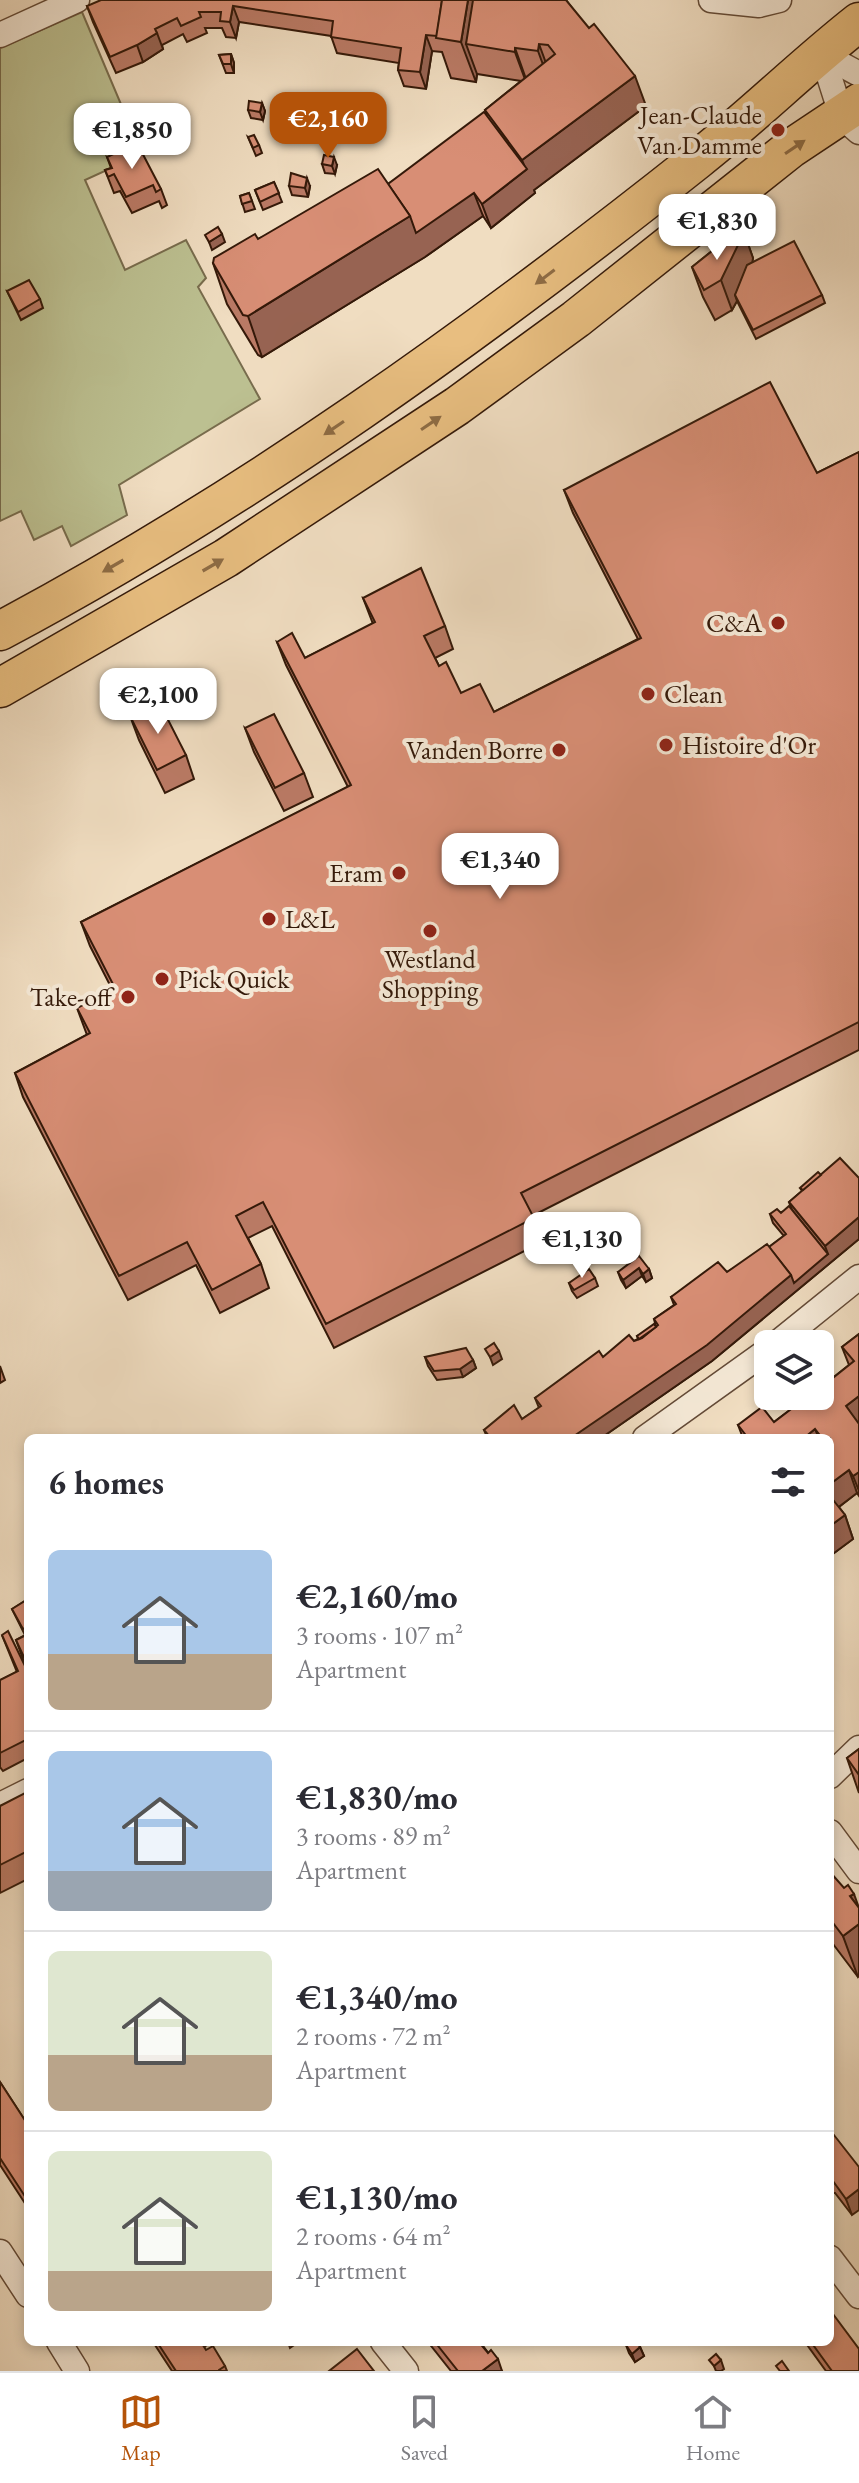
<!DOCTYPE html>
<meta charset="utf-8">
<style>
body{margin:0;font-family:"EB Garamond",serif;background:#f7f7f7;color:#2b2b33;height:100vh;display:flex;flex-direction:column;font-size:30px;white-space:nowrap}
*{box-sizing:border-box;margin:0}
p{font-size:26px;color:#7c7c81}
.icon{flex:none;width:44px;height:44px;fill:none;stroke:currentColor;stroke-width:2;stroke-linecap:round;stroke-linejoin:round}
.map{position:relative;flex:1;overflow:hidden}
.drawer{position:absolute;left:24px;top:1434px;width:810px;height:912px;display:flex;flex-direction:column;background:#fff;border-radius:12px;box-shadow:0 4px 12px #0003}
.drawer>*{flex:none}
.buttons{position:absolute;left:754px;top:1330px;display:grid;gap:16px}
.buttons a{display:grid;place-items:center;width:80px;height:80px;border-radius:12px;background:#fff;box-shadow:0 4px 12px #0003;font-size:40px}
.price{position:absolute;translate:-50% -68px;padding:0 18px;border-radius:16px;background:#fff;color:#222;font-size:26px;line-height:52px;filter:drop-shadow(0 2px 4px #0008)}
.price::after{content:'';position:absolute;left:50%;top:48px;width:24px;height:18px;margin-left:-12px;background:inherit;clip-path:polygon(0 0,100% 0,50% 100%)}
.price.on{background:#b45309;color:#fff}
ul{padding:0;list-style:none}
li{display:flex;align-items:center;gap:24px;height:200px;padding:0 24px}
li+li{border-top:2px solid #e1e1e2}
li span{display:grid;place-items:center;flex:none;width:224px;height:160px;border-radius:12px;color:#555}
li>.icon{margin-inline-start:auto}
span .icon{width:96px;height:96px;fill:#fffc;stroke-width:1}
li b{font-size:34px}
h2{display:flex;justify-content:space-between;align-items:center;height:96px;padding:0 24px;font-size:34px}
.tab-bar{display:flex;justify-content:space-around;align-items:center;height:112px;border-top:2px solid #e1e1e2;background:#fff;font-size:22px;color:#7c7c81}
.tab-bar a{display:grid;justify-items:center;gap:4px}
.tab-bar .on{color:#b45309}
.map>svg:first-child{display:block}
</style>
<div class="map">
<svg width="859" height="2371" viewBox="0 0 859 2371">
<rect width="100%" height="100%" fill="#f0ddc1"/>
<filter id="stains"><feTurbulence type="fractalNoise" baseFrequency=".0025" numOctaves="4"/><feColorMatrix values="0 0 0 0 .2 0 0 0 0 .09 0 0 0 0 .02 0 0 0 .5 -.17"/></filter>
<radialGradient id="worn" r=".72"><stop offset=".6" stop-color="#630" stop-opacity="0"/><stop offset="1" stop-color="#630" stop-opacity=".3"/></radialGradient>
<polygon fill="#bcc091" stroke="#786c4d" stroke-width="2" points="82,12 142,154 85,180 125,270 186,240 206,278 198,287 260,399 119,485 127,515 71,546 62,526 34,540 21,511 0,521 0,48"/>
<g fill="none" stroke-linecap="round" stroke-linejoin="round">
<g stroke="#634a37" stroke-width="27">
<g id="minor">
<polyline points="711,0 759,5 779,0"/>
<polyline points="0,35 77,0"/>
<polyline points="822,54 842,117 859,132"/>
<polyline points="822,54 859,74"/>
<polyline points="776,1344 859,1277"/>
<polyline points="645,1438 768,1350"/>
<polyline points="830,1776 859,1748"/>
<polyline points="0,1805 28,1791"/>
<polyline points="830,1832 859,1871"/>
<polyline points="0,2252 28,2295"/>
<polyline points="830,2258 859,2296"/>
<polyline points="59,2342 77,2371"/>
<polyline points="383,2342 406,2371"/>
</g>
</g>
<g stroke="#341909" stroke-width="41">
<g id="primary">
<path d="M0,631C248,499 478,334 697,160C753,116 803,66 859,22"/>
<polyline points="0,688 226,558 457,406 576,319 790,149 859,103"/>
</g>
</g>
<use href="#minor" stroke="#f5e9d7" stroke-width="24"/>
<use href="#primary" stroke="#e8be80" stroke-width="38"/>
</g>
<g fill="#ba7a65" stroke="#341909" stroke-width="2">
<polygon points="566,0 646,106 534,190 535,193 491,228 483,216 425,257 262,357 258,355 227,304 213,263 258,239 388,184 487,117 485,110 521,81 477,74 476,82 451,78 442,52 432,51 426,89 404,86 398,70 399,63 337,53 331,36 239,22 236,38 226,37 222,28 205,28 207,33 187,42 183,34 162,45 163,49 143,62 116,73 93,22 87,6"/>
<polygon points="231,54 234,63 234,73 226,73 219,55"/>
<polygon points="262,103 265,111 263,120 251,118 248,110"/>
<polygon points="248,137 259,145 262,153 256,156"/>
<polygon points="107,157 161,189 167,205 162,208 159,201 132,213 120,191 114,193 105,170 111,168"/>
<polygon points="322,164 337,165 335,174 325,173"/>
<polygon points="274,182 282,202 263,210 255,190"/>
<polygon points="289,186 310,186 308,197 292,195"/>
<polygon points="249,193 255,209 245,212 240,196"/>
<polygon points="742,227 753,258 752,262 822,295 825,303 756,339 737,301 732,310 715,320 703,297 692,267"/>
<polygon points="7,291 40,299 43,308 21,320"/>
<polygon points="859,452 859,1050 532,1216 542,1242 334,1348 272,1226 248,1238 261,1264 269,1288 220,1313 196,1265 128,1300 23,1097 15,1073 87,1035 77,1008 112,989 90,946 81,922 348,787 286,665 277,642 305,658 373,624 363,598 445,626 453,649 435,658 439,666 461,693 494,712 638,639 573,513 564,490 817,473"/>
<polygon points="130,716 186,755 194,779 165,793 139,740"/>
<polygon points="245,728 304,773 313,797 284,811 254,752"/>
<polygon points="800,1188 859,1239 712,1361 601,1438 485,1438 487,1437 484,1430 522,1419 539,1408 535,1398 603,1357 638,1339 637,1336 656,1327 654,1319 674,1305 671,1297 727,1272 769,1247 784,1236 773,1223 770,1214 792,1210 789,1202 802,1191"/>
<polygon points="649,1269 652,1278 646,1282 642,1276 626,1288 621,1280 618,1272"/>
<polygon points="595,1278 598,1286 577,1298 572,1291 569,1283"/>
<polygon points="859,1334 859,1496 857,1493 839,1507 845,1515 853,1539 830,1556 830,1438 743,1438 738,1425 774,1422 794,1407 790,1396 820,1396 829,1381 849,1365 842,1347"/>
<polygon points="425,1357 473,1360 476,1368 463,1377 437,1380 428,1366"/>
<polygon points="0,1366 5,1380 0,1383"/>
<polygon points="28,1599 28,1758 3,1771 0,1767 0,1680 17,1672 2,1635 27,1670 16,1640 25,1635 12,1609"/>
<polygon points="859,1749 859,1793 847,1758"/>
<polygon points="28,1799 28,1879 0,1893 0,1806"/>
<polygon points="830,1872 858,1977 830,1940"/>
<polygon points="0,2082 28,2125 28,2208 0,2165"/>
<polygon points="830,2130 852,2215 835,2193 830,2193"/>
<polygon points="153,2342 206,2342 207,2345 204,2347 206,2350 225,2366 227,2371 172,2371"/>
<polygon points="428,2342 480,2342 502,2371 451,2371"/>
<polygon points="805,2342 830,2342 859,2371 826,2371"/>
<polygon points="626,2345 640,2347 644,2356 635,2362 629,2353"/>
</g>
<g fill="#976352" stroke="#341909" stroke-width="2">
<polygon points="468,0 481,0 466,44 477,74 476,82 461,42"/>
<polygon points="233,6 239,22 236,38 230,22"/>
<polygon points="157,33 163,49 143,62 137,45"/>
<polygon points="426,35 432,51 426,89 420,72"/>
<polygon points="539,44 550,74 549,81 538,51"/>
<polygon points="515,48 526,79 526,82 515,52"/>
<polygon points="231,54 234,63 234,73 231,64"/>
<polygon points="635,76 646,106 534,190 535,193 491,228 482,204 526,170 522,160"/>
<polygon points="262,103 265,111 263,120 260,112"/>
<polygon points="334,157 337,165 335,174 332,166"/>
<polygon points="307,178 310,186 308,197 305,188"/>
<polygon points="474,193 483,216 425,257 262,357 248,316 410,216"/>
<polygon points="742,227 753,258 751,272 735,295 737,301 732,310 721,280"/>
<polygon points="222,234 225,242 212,250 209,242"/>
<polygon points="859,1217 859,1239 712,1361 601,1438 571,1438 791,1275 828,1254 825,1246"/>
<polygon points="639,1268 642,1276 626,1288 623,1280"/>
<polygon points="649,1269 652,1278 646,1282 643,1274"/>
<polygon points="499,1351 502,1359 493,1365 490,1357"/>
<polygon points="473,1360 476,1368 463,1377 460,1369"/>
<polygon points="859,1396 859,1426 846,1406"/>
<polygon points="815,1429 819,1438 804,1438"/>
<polygon points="849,1470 857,1493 832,1512 830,1505 830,1484"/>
<polygon points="859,1472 859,1491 853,1476"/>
<polygon points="845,1515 853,1539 830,1556 830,1526"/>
<polygon points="854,1894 859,1908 850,1896"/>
<polygon points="859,1924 859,1976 858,1977 843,1936"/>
<polygon points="859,2189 859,2210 852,2215 846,2199"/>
<polygon points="288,2342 297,2342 297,2343 290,2348"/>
<polygon points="640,2347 644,2356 635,2362 632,2354"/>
<polygon points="498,2359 502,2371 482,2371"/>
<polygon points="721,2360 724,2369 721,2371 716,2371 714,2366"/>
</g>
<g fill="#d88e75" stroke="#341909" stroke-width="2">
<polygon points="101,0 442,0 437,36 426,35 420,72 398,70 401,48 331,37 333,21 233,6 230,22 220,21 221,12 199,12 201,17 181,26 177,18 155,29 157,33 137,45 110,57 87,6"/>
<polygon points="442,0 468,0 461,42 436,38"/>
<polygon points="473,0 566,0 589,28 594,24 635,76 522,160 485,110 555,54 548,45 539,44 538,51 515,48 515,52 466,44"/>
<polygon points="231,54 231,64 223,64 219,55"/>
<polygon points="249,101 262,103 260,112 248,110"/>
<polygon points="484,112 527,169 482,204 474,193 416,233 410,216 388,184"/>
<polygon points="254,135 259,145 253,148 248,137"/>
<polygon points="137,143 161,189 156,192 153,185 126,197 114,174 108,177 105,170 112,168 107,157"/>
<polygon points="324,155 334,157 332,166 322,164"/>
<polygon points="378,169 410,216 248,316 243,315 213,263 214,258 255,234 258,239"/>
<polygon points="291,173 307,178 305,188 289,186"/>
<polygon points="274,182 279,193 260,202 255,190"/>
<polygon points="249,193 252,201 242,204 240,196"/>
<polygon points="218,227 222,234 209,242 205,235"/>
<polygon points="742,227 740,241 721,280 704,290 692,267"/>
<polygon points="794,241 822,295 753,330 735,295 747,265"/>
<polygon points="29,280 40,299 18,312 7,291"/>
<polygon points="770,382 817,473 859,452 859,1022 521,1193 534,1218 326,1324 263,1202 236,1216 261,1264 212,1290 187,1242 119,1276 15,1073 90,1033 77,1008 115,988 81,922 351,785 277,642 292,633 305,658 375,622 363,598 421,568 445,626 424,636 439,666 446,662 461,693 480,684 494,712 641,638 564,490"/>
<polygon points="159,702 186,755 157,770 130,716"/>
<polygon points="274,714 304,773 275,788 245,728"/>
<polygon points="840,1158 859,1178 859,1217 825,1246 789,1202"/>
<polygon points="818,1172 821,1175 803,1190 800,1188"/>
<polygon points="789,1206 828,1254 794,1283 791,1275 769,1247 786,1234 770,1214 777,1209 781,1213"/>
<polygon points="767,1244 791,1275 707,1345 571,1438 485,1438 489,1436 484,1430 514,1405 522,1419 541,1406 535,1398 599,1351 603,1357 629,1335 634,1341 642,1338 658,1325 654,1319 676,1304 671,1297 718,1262 727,1272"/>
<polygon points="639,1256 649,1269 643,1274 639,1268 623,1280 618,1272"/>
<polygon points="589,1269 595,1278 574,1290 569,1283"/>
<polygon points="654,1324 656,1327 639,1339 637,1336"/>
<polygon points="859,1334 859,1396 846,1406 859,1424 859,1472 853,1476 849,1470 830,1484 830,1438 822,1438 815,1429 804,1438 748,1438 738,1425 762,1407 774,1422 799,1403 794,1396 820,1396 820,1369 829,1381 854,1361 842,1347"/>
<polygon points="494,1343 499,1351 490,1357 485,1349"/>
<polygon points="466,1348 473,1360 460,1369 434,1371 425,1357"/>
<polygon points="830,1496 845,1515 830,1526"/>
<polygon points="28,1599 28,1627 23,1629 12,1609"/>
<polygon points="8,1631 28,1672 28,1739 0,1753 0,1680 18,1671 2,1635"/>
<polygon points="28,1634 28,1666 16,1640"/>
<polygon points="859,1749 859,1775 847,1758"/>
<polygon points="25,1793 28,1799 28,1851 0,1865 0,1806"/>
<polygon points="830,1872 844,1888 848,1885 854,1894 850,1896 859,1908 859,1924 843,1936 830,1919"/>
<polygon points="0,2082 28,2125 28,2201 0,2158"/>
<polygon points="830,2130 859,2167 859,2189 846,2199 830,2177"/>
<polygon points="830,2310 859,2349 859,2371 832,2371 811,2342 830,2342"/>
<polygon points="157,2342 201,2342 206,2350 213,2346 225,2366 219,2370 219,2371 176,2371"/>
<polygon points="435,2342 479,2342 488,2353 491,2350 498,2359 482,2371 458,2371"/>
<polygon points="630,2342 636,2342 640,2347 632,2354 626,2345"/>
<polygon points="357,2349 374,2371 329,2371"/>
<polygon points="716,2354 721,2360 714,2366 709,2360"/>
<polygon points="782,2361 789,2371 780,2371 776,2366"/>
</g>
<defs><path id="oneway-solid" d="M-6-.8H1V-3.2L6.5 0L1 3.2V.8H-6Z" transform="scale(2)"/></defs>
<g fill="#8e6c44">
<use href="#oneway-solid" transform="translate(795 147) rotate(-34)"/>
<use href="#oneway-solid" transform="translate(545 277) rotate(143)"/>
<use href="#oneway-solid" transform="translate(431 423) rotate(-34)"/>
<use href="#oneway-solid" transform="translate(334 428) rotate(146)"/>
<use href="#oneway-solid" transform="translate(213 565) rotate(-30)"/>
<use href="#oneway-solid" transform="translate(113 566) rotate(150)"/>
</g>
<g fill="#8f2418" stroke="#f5e9d7" stroke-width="3">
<circle cx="778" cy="130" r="8"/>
<circle cx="778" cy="623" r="8"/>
<circle cx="648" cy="694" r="8"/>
<circle cx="666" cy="745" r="8"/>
<circle cx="559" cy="750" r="8"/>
<circle cx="399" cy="873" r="8"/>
<circle cx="269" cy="919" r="8"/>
<circle cx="430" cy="931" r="8"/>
<circle cx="162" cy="979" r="8"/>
<circle cx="128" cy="997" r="8"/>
</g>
<g text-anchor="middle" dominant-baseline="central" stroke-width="8" stroke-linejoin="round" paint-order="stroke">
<g font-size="26" fill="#341909" stroke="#f5e9d7" text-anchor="end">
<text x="762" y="115">Jean-Claude<tspan x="762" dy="30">Van Damme</tspan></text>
<text x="762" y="623">C&amp;A</text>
<text x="664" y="694" text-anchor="start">Clean</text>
<text x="682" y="745" text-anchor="start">Histoire d'Or</text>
<text x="543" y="750">Vanden Borre</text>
<text x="383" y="873">Eram</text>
<text x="285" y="919" text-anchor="start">L&amp;L</text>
<text x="430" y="959" text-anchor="middle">Westland<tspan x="430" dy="30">Shopping</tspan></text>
<text x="178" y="979" text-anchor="start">Pick Quick</text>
<text x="112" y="997">Take-off</text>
</g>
</g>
<rect width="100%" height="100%" filter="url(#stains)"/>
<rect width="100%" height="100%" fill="url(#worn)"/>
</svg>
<div class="buttons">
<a><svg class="icon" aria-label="layers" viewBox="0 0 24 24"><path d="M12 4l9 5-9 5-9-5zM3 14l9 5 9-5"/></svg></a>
</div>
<b class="price on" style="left:328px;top:160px">€2,160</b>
<b class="price" style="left:132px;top:171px">€1,850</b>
<b class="price" style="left:717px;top:262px">€1,830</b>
<b class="price" style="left:158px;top:736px">€2,100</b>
<b class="price" style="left:500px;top:901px">€1,340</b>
<b class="price" style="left:582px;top:1280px">€1,130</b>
<section class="drawer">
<h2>6 homes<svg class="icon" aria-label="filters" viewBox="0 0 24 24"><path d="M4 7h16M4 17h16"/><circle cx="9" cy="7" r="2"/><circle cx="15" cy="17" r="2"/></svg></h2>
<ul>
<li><span style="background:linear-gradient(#a9c7e8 65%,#b9a48a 0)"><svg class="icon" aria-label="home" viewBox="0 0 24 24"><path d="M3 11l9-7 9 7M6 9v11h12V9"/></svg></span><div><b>€2,160/mo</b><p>3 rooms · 107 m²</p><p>Apartment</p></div></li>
<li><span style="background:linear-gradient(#a9c7e8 75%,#9aa5b1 0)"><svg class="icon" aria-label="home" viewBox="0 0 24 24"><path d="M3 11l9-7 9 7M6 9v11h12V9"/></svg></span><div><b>€1,830/mo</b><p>3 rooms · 89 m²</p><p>Apartment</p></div></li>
<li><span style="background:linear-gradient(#dfe7d0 65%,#b9a48a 0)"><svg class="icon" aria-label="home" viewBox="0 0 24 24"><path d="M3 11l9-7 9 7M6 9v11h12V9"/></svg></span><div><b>€1,340/mo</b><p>2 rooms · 72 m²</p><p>Apartment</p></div></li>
<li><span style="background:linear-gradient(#dfe7d0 75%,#b9a48a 0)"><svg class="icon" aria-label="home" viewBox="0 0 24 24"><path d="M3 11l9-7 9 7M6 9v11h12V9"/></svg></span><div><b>€1,130/mo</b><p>2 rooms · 64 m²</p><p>Apartment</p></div></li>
</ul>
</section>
</div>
<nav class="tab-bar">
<a class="on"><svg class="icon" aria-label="map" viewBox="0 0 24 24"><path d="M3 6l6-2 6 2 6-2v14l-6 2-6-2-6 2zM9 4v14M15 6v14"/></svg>Map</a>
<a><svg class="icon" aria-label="saved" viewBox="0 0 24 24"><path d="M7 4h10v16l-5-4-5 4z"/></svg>Saved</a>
<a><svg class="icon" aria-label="home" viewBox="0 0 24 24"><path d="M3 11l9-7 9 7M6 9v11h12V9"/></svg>Home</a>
</nav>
